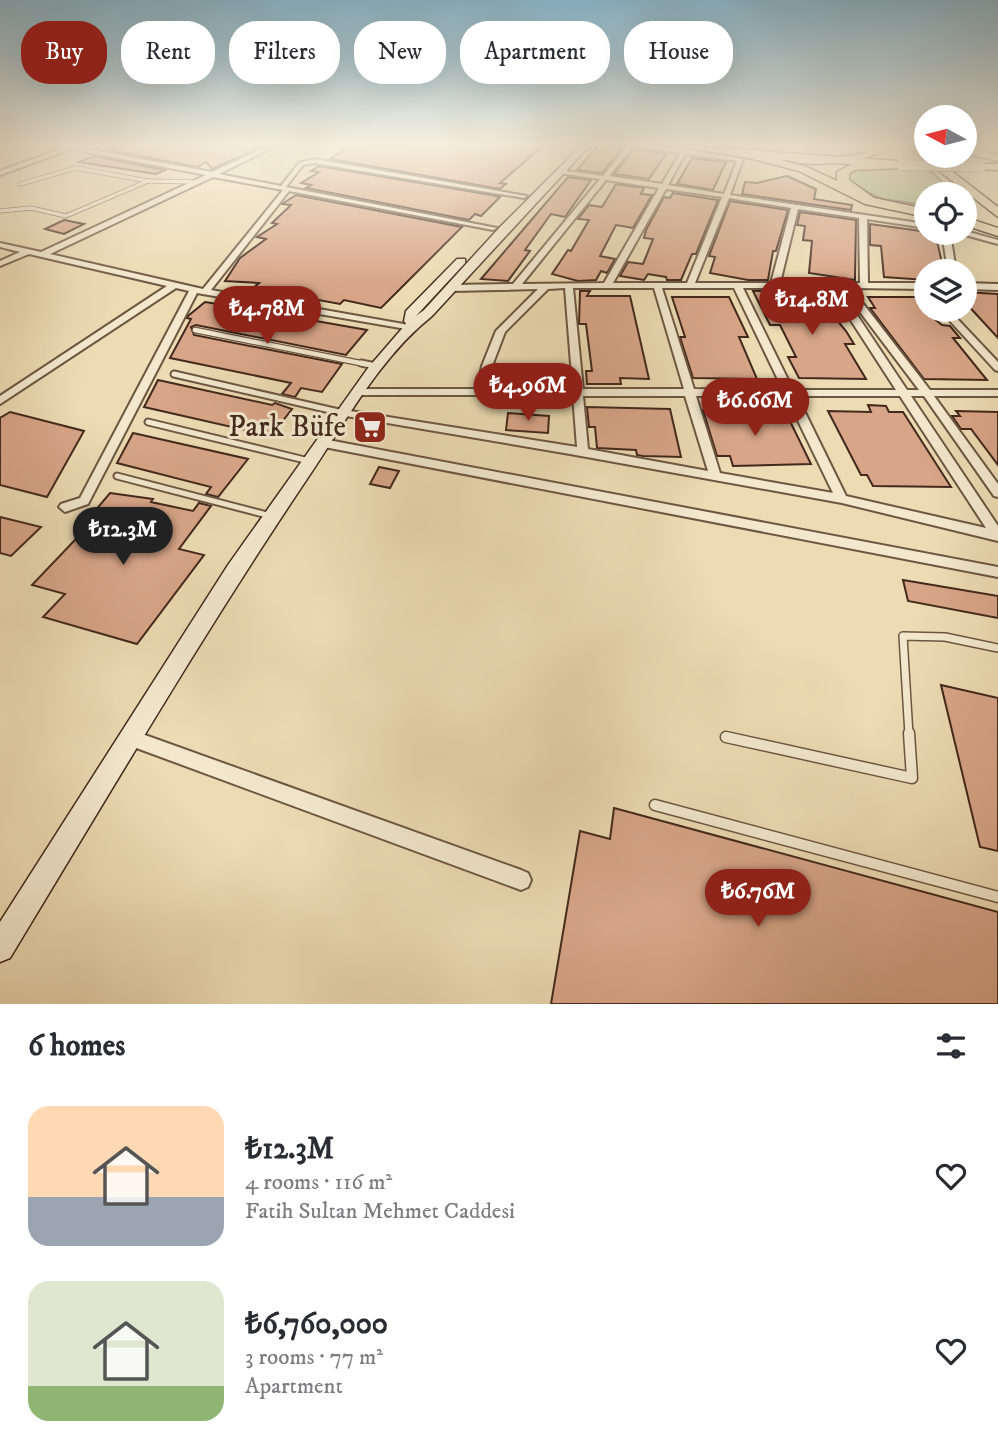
<!DOCTYPE html>
<meta charset="utf-8">
<style>
body{margin:0;font-family:"IM FELL DW Pica",serif;background:#f2f2f3;color:#2b2b33;height:100vh;display:flex;flex-direction:column;font-size:26px;white-space:nowrap}
*{box-sizing:border-box;margin:0}
p{font-size:23px;color:#7c7c81}
.icon{flex:none;width:38px;height:38px;fill:none;stroke:currentColor;stroke-width:2;stroke-linecap:round;stroke-linejoin:round}
.map{position:relative;height:1004px;overflow:hidden}
.drawer{display:flex;flex-direction:column;background:#fff;flex:1}
.drawer>*{flex:none}
.guide{position:absolute;left:21px;top:21px;width:957px;height:63px;display:flex;gap:14px}
.needle{width:46px;rotate:277deg}
.controls{position:absolute;left:914px;top:105px;display:grid;gap:14px}
.controls a{display:grid;place-items:center;width:63px;height:63px;border-radius:50%;background:#fff;box-shadow:0 7px 28px #0002;font-size:35px}
.price{position:absolute;translate:-50% -60px;padding:0 16px;border-radius:24px;background:#8f2418;color:#fff;font-size:23px;line-height:46px;filter:drop-shadow(0 2px 4px #0008)}
.price::after{content:'';position:absolute;left:50%;top:42px;width:21px;height:16px;margin-left:-10px;background:inherit;clip-path:polygon(0 0,100% 0,50% 100%)}
.price.current{background:#222;color:#fff}
ul{padding:0;list-style:none}
li{display:flex;align-items:center;gap:21px;height:175px;padding:0 28px}
li span{display:grid;place-items:center;flex:none;width:196px;height:140px;border-radius:21px;color:#555}
li>.icon{margin-inline-start:auto}
span .icon{width:84px;height:84px;fill:#fffc;stroke-width:1}
li b{font-size:30px}
h2{display:flex;justify-content:space-between;align-items:center;height:84px;padding:0 28px;font-size:30px}
.tag{padding:0 24px;border-radius:28px;background:#fff;box-shadow:0 7px 28px #0002;font-size:24px;line-height:63px}
.tag.current{background:#8f2418;color:#fff}
.map>svg:first-child{display:block}
</style>
<div class="map">
<svg width="998" height="1004" viewBox="0 0 998 1004">
<rect width="100%" height="100%" fill="#ecdbb3"/>
<filter id="stains"><feTurbulence type="fractalNoise" baseFrequency=".00286" numOctaves="4"/><feColorMatrix values="0 0 0 0 .2 0 0 0 0 .09 0 0 0 0 .02 0 0 0 .5 -.17"/></filter>
<radialGradient id="worn" r=".72"><stop offset=".6" stop-color="#630" stop-opacity="0"/><stop offset="1" stop-color="#630" stop-opacity=".3"/></radialGradient>
<polygon fill="#b1c191" stroke="#7a7557" stroke-width="2" points="866,167 925,169 933,173 953,194 926,194 926,205 883,199 846,183 846,172"/>
<g fill="#d8a588" stroke="#43291d" stroke-width="2">
<polygon points="126,144 268,144 212,169 206,162 197,167 108,150"/>
<polygon points="353,144 404,146 408,144 545,144 500,183 506,184 500,189 330,159"/>
<polygon points="599,144 625,145 602,173 577,170"/>
<polygon points="634,149 666,154 649,179 614,174"/>
<polygon points="94,156 165,170 156,174 79,162"/>
<polygon points="692,158 726,162 713,190 677,184"/>
<polygon points="319,166 492,195 500,197 481,216 475,214 469,220 306,188 311,185 301,183 319,172 311,171"/>
<polygon points="787,176 816,189 814,199 852,205 851,210 742,194 745,182 757,183"/>
<polygon points="568,177 591,180 565,217 551,214 525,250 530,251 508,281 481,279"/>
<polygon points="616,184 644,188 641,194 652,195 633,228 616,225 600,256 615,259 607,273 601,271 596,280 578,281 552,274 568,250 571,251 589,220 578,219 589,205 602,207"/>
<polygon points="673,193 718,200 696,254 692,254 681,280 667,280 666,277 648,274 644,280 620,276 628,262 643,264 653,239 644,238 646,230 664,197 670,198"/>
<polygon points="296,195 462,227 381,308 344,300 340,304 253,288 259,283 225,281 240,258 266,239 257,237 277,224 272,223 291,205 282,204"/>
<polygon points="730,201 788,210 776,251 773,251 768,280 748,280 710,273 715,257 709,256"/>
<polygon points="800,212 856,220 855,280 809,273 812,241 803,240 805,226 797,225"/>
<polygon points="64,220 84,224 64,234 45,229"/>
<polygon points="870,224 935,233 944,271 926,268 926,280 884,277 881,246 870,245"/>
<polygon points="580,291 590,291 587,296 630,296 649,379 620,378 621,384 587,384 586,371 592,371 586,324 579,324"/>
<polygon points="753,291 766,291 765,296 813,297 824,314 832,314 846,331 854,344 845,344 866,379 799,378 788,357 796,357 780,325 770,325"/>
<polygon points="964,292 998,294 998,338 964,301"/>
<polygon points="672,297 729,297 748,337 739,337 757,379 693,378 680,337 685,337"/>
<polygon points="868,297 917,297 936,320 942,325 950,326 960,338 953,338 987,380 924,379 870,308 875,308"/>
<polygon points="205,302 248,309 367,330 346,355 196,325 191,327 194,335 342,364 322,392 301,388 295,397 282,394 291,383 170,358 191,319 187,318 188,316"/>
<polygon points="158,380 272,405 275,403 292,409 271,436 144,407"/>
<polygon points="868,405 886,406 889,412 903,412 951,487 873,486 867,475 861,475 828,411 871,412"/>
<polygon points="587,407 670,409 681,457 643,456 637,455 636,450 597,448 595,427 589,427"/>
<polygon points="703,410 785,411 811,464 733,466 730,456 717,456"/>
<polygon points="956,411 998,412 998,465 971,429 961,429 952,416 960,416"/>
<polygon points="10,412 84,431 47,497 0,485 0,418"/>
<polygon points="508,413 549,416 548,433 506,430"/>
<polygon points="363,423 381,426 373,439 355,436"/>
<polygon points="133,433 248,459 218,497 206,494 211,487 117,463"/>
<polygon points="379,467 399,471 390,488 370,484"/>
<polygon points="110,493 153,499 151,502 193,511 199,503 211,506 179,549 204,555 137,644 43,617 65,594 32,585 95,519 89,518"/>
<polygon points="0,517 41,527 11,556 0,553"/>
<polygon points="903,580 998,596 998,618 908,601"/>
<polygon points="941,685 998,698 998,851 980,847"/>
<polygon points="614,808 998,912 998,1004 551,1004 580,831 610,839"/>
</g>
<g fill="none" stroke-linecap="round" stroke-linejoin="round">
<g stroke="#6d5642" stroke-width="5">
<g id="lane-far4">
<polyline points="725,144 878,151"/>
<polyline points="148,181 197,182"/>
<polyline points="0,211 31,208 66,216 148,181 76,168 20,184"/>
</g>
</g>
<g stroke="#6d5642" stroke-width="7">
<polyline id="lane-far3" points="195,330 370,365"/>
</g>
<g stroke="#6d5642" stroke-width="9">
<g id="lane-far2">
<polyline points="361,363 376,366"/>
<polyline points="174,374 343,413"/>
<polyline points="148,422 309,461"/>
<polyline points="117,476 271,516"/>
</g>
</g>
<g stroke="#6d5642" stroke-width="10">
<polyline id="lane-far1" points="909,735 903,636 945,637 998,648"/>
</g>
<g stroke="#6d5642" stroke-width="13">
<g id="lane">
<polyline points="726,737 912,778 909,733"/>
<polyline points="655,805 998,897"/>
</g>
</g>
<g stroke="#6d5642" stroke-width="4">
<g id="street">
<path d="M49,144H59L212,172L273,144H280L219,174L281,186L299,163L314,159L527,196L524,198L314,163L303,165L286,187L497,228L493,230L289,191L211,290L409,325L414,328L412,330L197,293L88,504L65,512L59,507L61,504L80,498L189,291L176,288L0,404V396L167,286L29,254L0,266V261L20,252L0,247V243L41,252L206,175L71,149L0,175V171L64,148ZM213,177L283,190L203,289L50,254Z"/>
<path d="M629,144L684,149L743,159L730,195L926,224V228L867,219L868,283H926V289L851,288L930,390H998V396H934L998,484V497L994,496L924,396H911L998,526V541L842,503L570,454L340,415L339,413L340,411L344,410L577,447L573,395H359L354,392L359,389H477L482,366L496,331L538,289L452,291L448,288L452,285L513,284L600,179L560,173L558,170L603,176ZM633,146L680,153L662,184L609,176ZM685,154L737,161L724,194L668,185ZM606,180L659,188L604,283L522,284ZM666,189L722,197L687,283H613ZM729,198L791,208L771,283H695ZM798,209L859,218L860,283H780ZM565,288L573,389H487L492,366L505,332L548,289ZM573,288H654L684,389H583ZM662,288H734L783,390L694,389ZM743,288H830L896,390H793ZM839,288H842L919,390H907ZM583,396H685L708,471L588,449ZM696,396H786L833,493L720,473ZM797,396H900L986,528L846,496Z"/>
<polygon points="965,231 998,240 998,244 958,233"/>
<polygon points="942,233 950,233 956,271 948,271"/>
<polygon points="964,283 998,284 998,290 964,289"/>
<polygon points="940,310 949,310 998,362 998,371 995,370"/>
<polygon points="323,439 998,567 998,577 319,446 317,443 319,440"/>
<polygon points="131,730 521,870 528,873 531,880 528,887 521,890 131,746 125,744 123,738 125,732"/>
</g>
</g>
<g stroke="#43291d" stroke-width="3">
<g id="secondary">
<path d="M583,144H591L432,316C379,358 345,423 307,479C202,635 107,798 10,958L0,962V922L228,565L368,368L406,324L404,321L406,311L457,259H465V263L416,316L424,310L500,227Z"/>
<polygon points="663,144 898,161 902,164 898,167 749,158"/>
<polygon points="981,164 998,164 998,170 978,169 978,165"/>
</g>
</g>
<g stroke="#43291d" stroke-width="3">
<g id="highway">
<path d="M883,144H894C877,162 801,171 782,157L788,154C817,155 858,163 883,144Z"/>
<polygon points="905,144 916,144 926,151 926,156 932,156 998,207 998,217"/>
<polygon points="964,147 998,155 998,161 964,153"/>
<polygon points="749,152 807,167 837,181 837,172 852,164 905,163 907,165 901,168 854,170 849,174 849,180 874,198 926,209 926,217 865,204 799,171 745,157 743,155"/>
<polygon points="964,217 998,228 998,236 964,225"/>
</g>
</g>
<use href="#lane-far4" stroke="#f3e8ce" stroke-width="3.5"/>
<use href="#lane-far3" stroke="#f3e8ce" stroke-width="4.5"/>
<use href="#lane-far2" stroke="#f3e8ce" stroke-width="5"/>
<use href="#lane-far1" stroke="#f3e8ce" stroke-width="7"/>
<use href="#lane" stroke="#f3e8ce" stroke-width="10"/>
<use href="#street" fill="#f3e8ce" fill-rule="evenodd"/>
<use href="#secondary" fill="#f3e8ce" fill-rule="evenodd"/>
<use href="#highway" fill="#ecdbb3" fill-rule="evenodd"/>
<g stroke="#43291d" stroke-width="11" stroke-linecap="butt">
<polyline id="secondary-bridge" points="901,165 981,167"/>
</g>
<use href="#secondary-bridge" stroke="#f3e8ce" stroke-width="10"/>
</g>
<linearGradient id="sky" x2="0" y2="1"><stop stop-color="#88b7ce"/><stop offset="0.51" stop-color="#f6efdd"/><stop offset="1" stop-color="#f6efdd" stop-opacity="0"/></linearGradient>
<rect width="998" height="284" fill="url(#sky)"/>
<defs>
<g id="supermarket-square" transform="scale(1.75)"><rect x="-9" y="-9" width="18" height="18" rx="4" fill="#8f2418" stroke="#f3e8ce"/><path d="M-6-5.5h2.5l.6 2H6L4.5 2H-2.5L-4.4-4H-6ZM-1.5 3.2a1.3 1.3 0 1 0 .1 0ZM3 3.2a1.3 1.3 0 1 0 .1 0Z" fill="#fff"/></g>
</defs>
<g fill-rule="evenodd">
<use href="#supermarket-square" x="370" y="427"/>
</g>
<g text-anchor="middle" dominant-baseline="central" stroke-width="6" stroke-linejoin="round" paint-order="stroke">
<g font-size="30" fill="#43291d" stroke="#f3e8ce" text-anchor="end">
<text x="346" y="427">Park Büfe</text>
</g>
</g>
<rect width="100%" height="100%" filter="url(#stains)"/>
<rect width="100%" height="100%" fill="url(#worn)"/>
</svg>
<div class="controls">
<a><svg class="needle" viewBox="-14 -14 28 28"><path d="M0-13l5 13h-10z" fill="#e53935"/><path d="M0 13l5-13h-10z" fill="#7c7c81"/></svg></a>
<a><svg class="icon" aria-label="locate" viewBox="0 0 24 24"><circle cx="12" cy="12" r="6"/><path d="M12 2v4M12 18v4M2 12h4M18 12h4"/></svg></a>
<a><svg class="icon" aria-label="layers" viewBox="0 0 24 24"><path d="M12 4l9 5-9 5-9-5zM3 14l9 5 9-5"/></svg></a>
</div>
<b class="price" style="left:812px;top:337px">₺14.8M</b>
<b class="price" style="left:267px;top:346px">₺4.78M</b>
<b class="price" style="left:528px;top:423px">₺4.96M</b>
<b class="price" style="left:755px;top:438px">₺6.66M</b>
<b class="price current" style="left:123px;top:567px">₺12.3M</b>
<b class="price" style="left:758px;top:929px">₺6.76M</b>
<div class="guide">
<a class="tag current">Buy</a>
<a class="tag">Rent</a>
<a class="tag">Filters</a>
<a class="tag">New</a>
<a class="tag">Apartment</a>
<a class="tag">House</a>
</div>
</div>
<section class="drawer">
<h2>6 homes<svg class="icon" aria-label="filters" viewBox="0 0 24 24"><path d="M4 7h16M4 17h16"/><circle cx="9" cy="7" r="2"/><circle cx="15" cy="17" r="2"/></svg></h2>
<ul>
<li><span style="background:linear-gradient(#ffd9b3 65%,#9aa5b1 0)"><svg class="icon" aria-label="home" viewBox="0 0 24 24"><path d="M3 11l9-7 9 7M6 9v11h12V9"/></svg></span><div><b>₺12.3M</b><p>4 rooms · 116 m²</p><p>Fatih Sultan Mehmet Caddesi</p></div><svg class="icon" aria-label="heart" viewBox="0 0 24 24"><path d="M12 20l-8-8c-3-5 5-10 8-4 3-6 11-1 8 4z"/></svg></li>
<li><span style="background:linear-gradient(#dfe7d0 75%,#8fb573 0)"><svg class="icon" aria-label="home" viewBox="0 0 24 24"><path d="M3 11l9-7 9 7M6 9v11h12V9"/></svg></span><div><b>₺6,760,000</b><p>3 rooms · 77 m²</p><p>Apartment</p></div><svg class="icon" aria-label="heart" viewBox="0 0 24 24"><path d="M12 20l-8-8c-3-5 5-10 8-4 3-6 11-1 8 4z"/></svg></li>
</ul>
</section>
